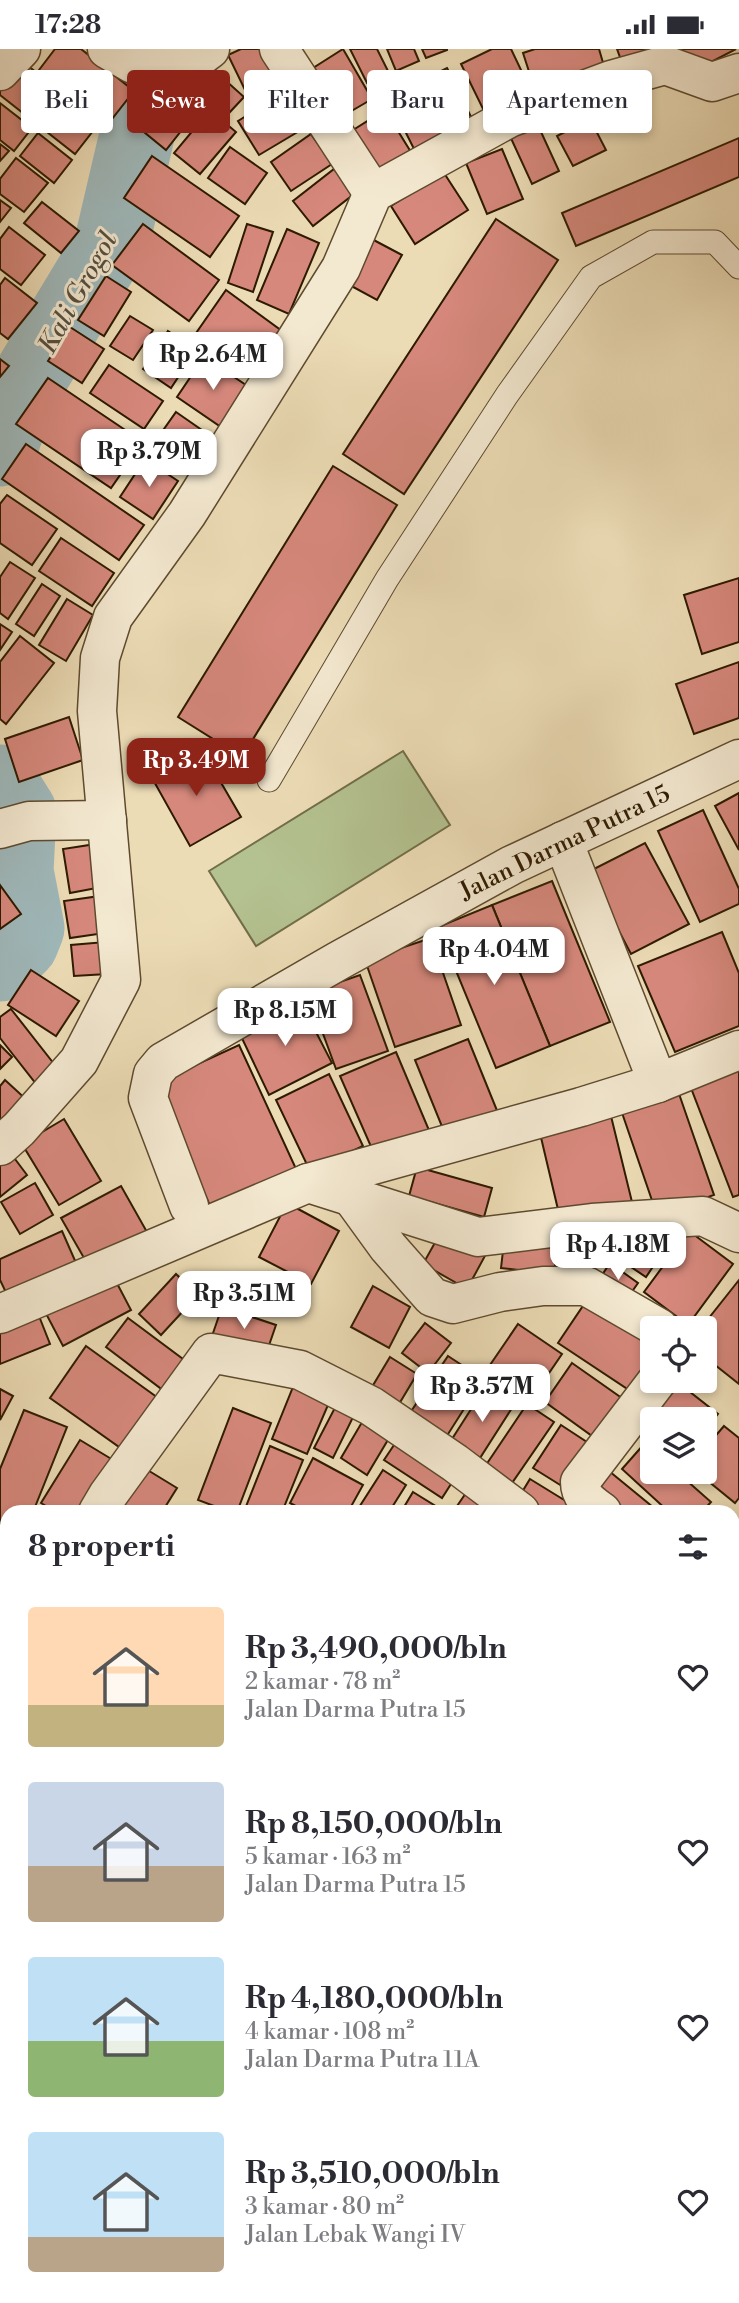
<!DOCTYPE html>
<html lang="id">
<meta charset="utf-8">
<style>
body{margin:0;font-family:"Libre Bodoni",serif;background:#f7f7f7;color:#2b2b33;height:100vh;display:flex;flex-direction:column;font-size:26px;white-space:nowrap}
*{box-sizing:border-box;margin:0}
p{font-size:23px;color:#7c7c81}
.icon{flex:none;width:38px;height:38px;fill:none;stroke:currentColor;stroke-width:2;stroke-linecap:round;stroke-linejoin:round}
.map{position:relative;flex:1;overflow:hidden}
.details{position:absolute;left:0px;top:1456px;width:740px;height:798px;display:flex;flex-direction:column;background:#fff;border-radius:21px 21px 0 0;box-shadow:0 4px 10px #0003}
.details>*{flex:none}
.guide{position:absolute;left:21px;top:21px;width:698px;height:63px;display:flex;gap:14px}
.controls{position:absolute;left:640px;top:1267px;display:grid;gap:14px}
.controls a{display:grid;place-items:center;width:77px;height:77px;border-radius:7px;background:#fff;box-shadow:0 4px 10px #0003;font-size:35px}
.price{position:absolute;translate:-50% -60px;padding:0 16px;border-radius:14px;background:#fff;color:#222;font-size:23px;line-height:46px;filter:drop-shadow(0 2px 4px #0008)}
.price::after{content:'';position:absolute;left:50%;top:42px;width:21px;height:16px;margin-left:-10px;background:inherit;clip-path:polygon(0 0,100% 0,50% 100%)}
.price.current{background:#8f2418;color:#fff}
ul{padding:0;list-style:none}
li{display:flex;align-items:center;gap:21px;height:175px;padding:0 28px}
li span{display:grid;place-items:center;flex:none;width:196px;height:140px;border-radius:7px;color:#555}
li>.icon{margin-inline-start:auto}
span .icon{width:84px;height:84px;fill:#fffc;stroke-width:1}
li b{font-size:30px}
h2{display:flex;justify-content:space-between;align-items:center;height:84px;padding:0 28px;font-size:30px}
.tag{padding:0 24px;border-radius:7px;background:#fff;box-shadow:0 4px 10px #0003;font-size:24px;line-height:63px}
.tag.current{background:#8f2418;color:#fff}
.status{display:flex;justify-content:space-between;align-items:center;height:49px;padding:0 35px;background:#fff;direction:ltr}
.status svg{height:19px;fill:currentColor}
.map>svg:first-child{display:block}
</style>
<div class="status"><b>17:28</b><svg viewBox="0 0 49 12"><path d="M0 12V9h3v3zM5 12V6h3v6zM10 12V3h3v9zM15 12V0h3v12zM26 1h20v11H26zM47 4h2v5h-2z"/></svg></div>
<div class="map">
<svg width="739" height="2254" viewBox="0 0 739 2254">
<rect width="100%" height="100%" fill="#ecdcb6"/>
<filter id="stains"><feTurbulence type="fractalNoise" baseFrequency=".00286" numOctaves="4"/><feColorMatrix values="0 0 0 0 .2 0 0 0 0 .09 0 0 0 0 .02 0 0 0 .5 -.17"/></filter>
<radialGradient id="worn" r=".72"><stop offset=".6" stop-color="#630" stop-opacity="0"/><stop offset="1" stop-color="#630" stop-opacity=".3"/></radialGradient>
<polygon fill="#b4c190" stroke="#716e48" stroke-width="2" points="403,702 450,776 256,897 209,822"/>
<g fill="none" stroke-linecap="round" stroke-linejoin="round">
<g stroke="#9fb8ba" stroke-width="75">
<polyline points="0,400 16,352 112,193 145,52 161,0"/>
<polyline points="0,733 19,763 16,822 27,879 21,894 0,915"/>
</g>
</g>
<g fill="#d6887c" stroke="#2e1a00" stroke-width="2">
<polygon points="55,0 81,0 134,42 108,75 39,21"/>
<polygon points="241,0 263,0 276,30 246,43 228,6"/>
<polygon points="343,0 372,50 331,74 302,26"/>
<polygon points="350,0 377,0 389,24 367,34"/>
<polygon points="387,0 414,0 419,12 396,22"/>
<polygon points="422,0 447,0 447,1 426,9"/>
<polygon points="492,0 511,0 532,44 486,66 461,15"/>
<polygon points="535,0 599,0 604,17 534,38 523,4"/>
<polygon points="617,0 652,0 621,11"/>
<polygon points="680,0 736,0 692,23"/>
<polygon points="23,13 100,73 75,105 0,46 0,42"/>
<polygon points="205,13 244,48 229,64 190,30"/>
<polygon points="447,19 477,80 418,108 388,48"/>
<polygon points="178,41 200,58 166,101 144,83"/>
<polygon points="280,46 301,81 259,106 238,72"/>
<polygon points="0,54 32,79 14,102 0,91"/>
<polygon points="210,61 236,83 200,125 174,104"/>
<polygon points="385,61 414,108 373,135 342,88"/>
<polygon points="590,70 606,101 573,117 557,87"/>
<polygon points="536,72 559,122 532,135 509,85"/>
<polygon points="38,84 72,111 54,134 20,107"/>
<polygon points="311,85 332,115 291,142 271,113"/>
<polygon points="739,89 739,128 576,197 562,164"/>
<polygon points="0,95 9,102 0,112"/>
<polygon points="230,98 267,124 245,155 208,129"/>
<polygon points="502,100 523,150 487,165 466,114"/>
<polygon points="152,107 239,167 210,208 124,149"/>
<polygon points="16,109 48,134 24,163 0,145 0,130"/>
<polygon points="334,120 354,145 313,177 293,152"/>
<polygon points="444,124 468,161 415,195 391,157"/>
<polygon points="0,151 11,159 0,173"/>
<polygon points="42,153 79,182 61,204 24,174"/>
<polygon points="496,170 558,211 404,445 343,405"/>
<polygon points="143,175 219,231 189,272 112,216"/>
<polygon points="247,175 273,183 253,243 228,234"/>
<polygon points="9,178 45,206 21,236 0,220 0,190"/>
<polygon points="287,180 319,194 289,265 257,251"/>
<polygon points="368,188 402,206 377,251 344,233"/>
<polygon points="106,227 131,243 104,287 78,271"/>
<polygon points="5,229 37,254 8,290 0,284 0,236"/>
<polygon points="226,241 282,282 250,327 194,287"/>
<polygon points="130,267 153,281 133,311 110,297"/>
<polygon points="70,278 104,300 82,334 48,312"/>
<polygon points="168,282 196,301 171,339 143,320"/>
<polygon points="204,308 249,338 221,378 177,348"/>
<polygon points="0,310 9,317 0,328"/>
<polygon points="109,316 163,352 144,380 90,344"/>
<polygon points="48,329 143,393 111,439 16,375"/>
<polygon points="176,363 209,386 185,420 152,397"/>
<polygon points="26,395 144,476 119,511 2,430"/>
<polygon points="145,410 178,432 153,470 120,448"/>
<polygon points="333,417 397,456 242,708 178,668"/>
<polygon points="7,446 57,480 32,516 0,494 0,455"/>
<polygon points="61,489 114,524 92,557 39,522"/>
<polygon points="10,513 35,529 8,570 0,564 0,528"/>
<polygon points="739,529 739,593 702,605 684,546"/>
<polygon points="42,535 60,547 34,587 16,575"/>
<polygon points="67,550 93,566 66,612 39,596"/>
<polygon points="0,575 12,583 0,601"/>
<polygon points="20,587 54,614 6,675 0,670 0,613"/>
<polygon points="739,613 739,669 694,685 676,635"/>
<polygon points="69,668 83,711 19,733 5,690"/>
<polygon points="202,701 241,768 190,797 152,729"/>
<polygon points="739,744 739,801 715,757"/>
<polygon points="703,761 739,840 739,855 700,873 658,782"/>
<polygon points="645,794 689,875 631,905 588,823"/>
<polygon points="96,795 102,838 70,844 63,800"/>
<polygon points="552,832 610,973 550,997 492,856"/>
<polygon points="0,836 21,865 0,880"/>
<polygon points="100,847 105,884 70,889 64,852"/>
<polygon points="492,856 550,997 496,1019 438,878"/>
<polygon points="722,883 739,924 739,977 675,1003 638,917"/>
<polygon points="431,889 461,976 395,998 365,911"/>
<polygon points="105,893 107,925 74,927 71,896"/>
<polygon points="31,921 79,952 56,987 8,956"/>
<polygon points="360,926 388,1002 336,1020 308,944"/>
<polygon points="300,952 332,1014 269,1046 239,983"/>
<polygon points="11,960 58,1020 37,1036 0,989 0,968"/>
<polygon points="468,990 498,1064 445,1085 415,1011"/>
<polygon points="0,996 12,1008 0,1020"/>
<polygon points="239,996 297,1122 212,1161 154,1035"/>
<polygon points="396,1003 431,1086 376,1109 340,1027"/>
<polygon points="739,1005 739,1146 733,1148 686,1026"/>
<polygon points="329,1025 363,1097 310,1122 276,1051"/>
<polygon points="5,1031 29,1053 0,1084 0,1037"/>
<polygon points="677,1039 714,1146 657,1166 620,1058"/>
<polygon points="610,1063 632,1153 560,1169 539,1080"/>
<polygon points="64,1070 101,1132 59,1156 22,1095"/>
<polygon points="9,1102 27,1126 0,1148 0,1109"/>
<polygon points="417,1118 492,1139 484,1168 409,1147"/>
<polygon points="35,1134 53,1166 20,1185 1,1153"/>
<polygon points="121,1137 147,1183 88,1216 61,1169"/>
<polygon points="287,1154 339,1182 311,1235 259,1208"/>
<polygon points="644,1178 669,1194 646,1228 622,1212"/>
<polygon points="442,1181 486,1205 467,1240 423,1215"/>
<polygon points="62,1182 80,1223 11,1254 0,1231 0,1210"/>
<polygon points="689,1182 733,1215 688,1276 644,1243"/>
<polygon points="504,1193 557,1199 554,1225 501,1219"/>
<polygon points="610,1214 638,1234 626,1251 598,1232"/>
<polygon points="110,1221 131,1261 63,1297 42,1257"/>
<polygon points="176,1225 198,1246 161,1286 139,1265"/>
<polygon points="739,1231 739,1335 705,1308 705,1279 701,1279"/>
<polygon points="373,1237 410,1258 389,1299 351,1278"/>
<polygon points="591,1245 653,1286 653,1317 635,1345 558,1294"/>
<polygon points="222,1258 276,1276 266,1305 212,1287"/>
<polygon points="37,1262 50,1295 0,1315 0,1276"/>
<polygon points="128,1269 191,1316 168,1345 106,1298"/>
<polygon points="425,1274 451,1294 428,1324 402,1304"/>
<polygon points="518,1275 562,1305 534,1346 490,1316"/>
<polygon points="86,1297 165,1354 129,1405 50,1349"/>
<polygon points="448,1307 483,1330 443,1393 406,1370"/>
<polygon points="390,1308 417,1325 396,1360 369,1343"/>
<polygon points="572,1314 626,1352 599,1392 545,1353"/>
<polygon points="671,1332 676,1332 718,1365 705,1381 705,1370 653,1370 653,1396 633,1380"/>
<polygon points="295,1333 331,1349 307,1405 272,1390"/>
<polygon points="0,1340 13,1347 0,1371"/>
<polygon points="484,1340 512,1359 480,1409 452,1390"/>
<polygon points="340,1349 358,1358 333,1409 314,1399"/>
<polygon points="527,1355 554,1373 512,1434 486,1416"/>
<polygon points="233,1359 271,1374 237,1463 230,1463 198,1451"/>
<polygon points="24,1361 67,1378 33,1463 7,1463 7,1508 0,1505 0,1420"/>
<polygon points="365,1368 392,1384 367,1426 341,1409"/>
<polygon points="561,1376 593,1397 565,1439 533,1419"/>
<polygon points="724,1377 739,1389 739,1449 735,1454 697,1423 705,1423 705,1399"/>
<polygon points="400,1387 458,1424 442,1449 384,1411"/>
<polygon points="80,1391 118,1414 89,1463 56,1463 41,1454"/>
<polygon points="645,1394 653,1401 653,1423 677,1423 711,1453 702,1463 669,1463 622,1420"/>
<polygon points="270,1397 303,1411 282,1463 252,1463 245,1460"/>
<polygon points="313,1409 363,1436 348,1463 307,1463 290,1454"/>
<polygon points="141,1417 177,1439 162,1463 112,1463"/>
<polygon points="383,1421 406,1436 389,1463 356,1463"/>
<polygon points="609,1422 659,1463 614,1463 591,1444"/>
<polygon points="530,1430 569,1454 563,1463 532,1463 516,1453"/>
<polygon points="470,1438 494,1463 453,1463"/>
<polygon points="413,1443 442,1461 440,1463 401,1463"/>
<polygon points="733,1557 739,1560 739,1614 733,1622"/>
<polygon points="0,1571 7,1574 7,1597 0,1612"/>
<polygon points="739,1625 739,1675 733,1683 733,1632"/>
<polygon points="739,1712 739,1777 733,1773 733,1721"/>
<polygon points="0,1751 7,1754 7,1828 0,1825"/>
<polygon points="739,1821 739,1848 733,1844 733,1829"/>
<polygon points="0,1834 7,1838 7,1910 4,1914 0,1912"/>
<polygon points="733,1876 739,1880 739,1922 733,1918"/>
<polygon points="7,1923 7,1979 0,1975 0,1935"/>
<polygon points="733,1924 739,1928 739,1961 733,1970"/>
<polygon points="0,1985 7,1989 7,2007 0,2018"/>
<polygon points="739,2007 739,2031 733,2028 733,2016"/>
<polygon points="7,2032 7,2062 0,2055 0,2039"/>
<polygon points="737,2034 739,2036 739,2116 733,2111 733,2039"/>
<polygon points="5,2109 7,2111 7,2208 0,2218 0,2117"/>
<polygon points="733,2170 739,2175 739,2187 733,2193"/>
<polygon points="739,2207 739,2254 731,2247 733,2247 733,2214"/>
<polygon points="0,2232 7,2236 7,2247 22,2247 27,2251 25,2254 0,2254"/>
<polygon points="54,2247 116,2247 123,2254 61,2254"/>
<polygon points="152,2247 190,2247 183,2254 159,2254"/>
<polygon points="201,2247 235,2247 229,2254 210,2254"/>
<polygon points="295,2247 334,2247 343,2254 290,2254"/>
<polygon points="344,2247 383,2247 378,2254 353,2254"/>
<polygon points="391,2247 467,2247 460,2254 385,2254"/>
<polygon points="546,2247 629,2247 637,2254 541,2254"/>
<polygon points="644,2247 698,2247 692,2254 650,2254"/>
</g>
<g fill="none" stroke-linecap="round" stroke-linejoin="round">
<g stroke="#5e4a2e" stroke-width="25">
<polyline id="service" points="269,731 387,530 507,346 591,228 653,193 715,193 739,218"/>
</g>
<g stroke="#5e4a2e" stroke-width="41">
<g id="minor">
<polyline points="107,0 133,15 177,17 194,12 210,0"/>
<polyline points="279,0 373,144"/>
<polyline points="0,22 21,0"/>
<polyline points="0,780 29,772 107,771"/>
<polyline points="563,792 658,1034"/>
<polyline points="0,1097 19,1080 79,1012 121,931 97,662 100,609 113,568 187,465 341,219 373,144 509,69 611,31 665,16 712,33 739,24"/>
<polyline points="308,1134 478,1188 592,1174 703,1167 739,1184"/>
<polyline points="351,1147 388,1198 432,1248 453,1255 500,1243 543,1237 586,1237 659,1279"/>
<polyline points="189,1157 148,1049 153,1025 163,1013 338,912 512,816 739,710"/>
<polyline points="0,1265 308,1134 581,1058 658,1034 739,1001"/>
<polyline points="98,1463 108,1446 211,1304 300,1321 371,1357 455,1414 520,1463"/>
<path d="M602,1463C590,1454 580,1448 580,1433L657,1332"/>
<polyline points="733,1545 739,1549"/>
<polyline points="0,1559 7,1563"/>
<polyline points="0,1636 7,1624"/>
<polyline points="733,1700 739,1703"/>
<polyline points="733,1783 739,1785"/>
<polyline points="733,2003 739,1993"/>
<polyline points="0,2070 7,2078"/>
<polyline points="132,2247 137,2254"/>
<polyline points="239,2254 244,2247"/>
<polyline points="511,2254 518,2247"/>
</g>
</g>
<use href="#service" stroke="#f3e8d0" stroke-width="23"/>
<use href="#minor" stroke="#f3e8d0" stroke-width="38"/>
</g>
<g text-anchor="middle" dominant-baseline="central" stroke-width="6" stroke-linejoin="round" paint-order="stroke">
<g font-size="24" fill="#2e1a00" stroke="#f3e8d0">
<text transform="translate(565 794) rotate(-26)">Jalan Darma Putra 15</text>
</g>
<g font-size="26" font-style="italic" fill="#565141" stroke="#f3e8d0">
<text transform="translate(78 244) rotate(-61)">Kali Grogol</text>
</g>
</g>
<rect width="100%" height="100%" filter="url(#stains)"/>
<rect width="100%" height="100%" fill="url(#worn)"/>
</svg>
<div class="controls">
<a><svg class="icon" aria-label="locate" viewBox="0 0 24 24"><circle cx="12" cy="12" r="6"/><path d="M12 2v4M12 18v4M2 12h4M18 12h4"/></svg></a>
<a><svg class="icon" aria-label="layers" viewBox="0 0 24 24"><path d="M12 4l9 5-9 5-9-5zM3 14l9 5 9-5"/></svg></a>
</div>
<b class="price" style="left:213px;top:343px">Rp 2.64M</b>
<b class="price" style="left:149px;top:440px">Rp 3.79M</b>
<b class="price current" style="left:196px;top:749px">Rp 3.49M</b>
<b class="price" style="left:494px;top:938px">Rp 4.04M</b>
<b class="price" style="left:285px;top:999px">Rp 8.15M</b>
<b class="price" style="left:618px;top:1233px">Rp 4.18M</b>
<b class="price" style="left:244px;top:1282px">Rp 3.51M</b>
<b class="price" style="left:482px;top:1375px">Rp 3.57M</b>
<div class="guide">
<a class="tag">Beli</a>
<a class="tag current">Sewa</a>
<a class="tag">Filter</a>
<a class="tag">Baru</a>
<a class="tag">Apartemen</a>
</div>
<section class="details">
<h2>8 properti<svg class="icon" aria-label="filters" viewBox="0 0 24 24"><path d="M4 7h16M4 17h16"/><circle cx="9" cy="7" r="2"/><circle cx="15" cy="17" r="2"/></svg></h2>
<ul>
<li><span style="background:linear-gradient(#ffd9b3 70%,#c2b280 0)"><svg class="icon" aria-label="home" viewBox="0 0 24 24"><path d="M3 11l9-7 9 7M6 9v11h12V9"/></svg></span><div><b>Rp 3,490,000/bln</b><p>2 kamar · 78 m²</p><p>Jalan Darma Putra 15</p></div><svg class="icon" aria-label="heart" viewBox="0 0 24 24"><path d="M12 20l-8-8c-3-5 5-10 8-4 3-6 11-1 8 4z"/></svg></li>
<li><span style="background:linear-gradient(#c9d6e8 60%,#b9a48a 0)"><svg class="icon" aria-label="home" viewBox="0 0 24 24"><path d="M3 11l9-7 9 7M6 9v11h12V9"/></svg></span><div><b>Rp 8,150,000/bln</b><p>5 kamar · 163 m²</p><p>Jalan Darma Putra 15</p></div><svg class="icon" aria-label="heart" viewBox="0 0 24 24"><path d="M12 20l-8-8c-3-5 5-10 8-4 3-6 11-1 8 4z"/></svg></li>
<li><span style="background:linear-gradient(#bfe0f5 60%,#8fb573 0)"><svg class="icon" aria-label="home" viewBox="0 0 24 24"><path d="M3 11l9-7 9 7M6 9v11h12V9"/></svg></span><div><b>Rp 4,180,000/bln</b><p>4 kamar · 108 m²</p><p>Jalan Darma Putra 11A</p></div><svg class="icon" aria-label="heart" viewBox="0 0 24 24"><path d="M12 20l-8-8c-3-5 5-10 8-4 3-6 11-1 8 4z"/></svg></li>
<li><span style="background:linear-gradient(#bfe0f5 75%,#b9a48a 0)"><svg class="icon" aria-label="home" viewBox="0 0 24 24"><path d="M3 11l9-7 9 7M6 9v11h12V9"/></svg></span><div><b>Rp 3,510,000/bln</b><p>3 kamar · 80 m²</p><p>Jalan Lebak Wangi IV</p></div><svg class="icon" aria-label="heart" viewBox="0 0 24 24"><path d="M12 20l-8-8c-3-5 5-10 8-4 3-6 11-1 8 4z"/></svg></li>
</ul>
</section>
</div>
